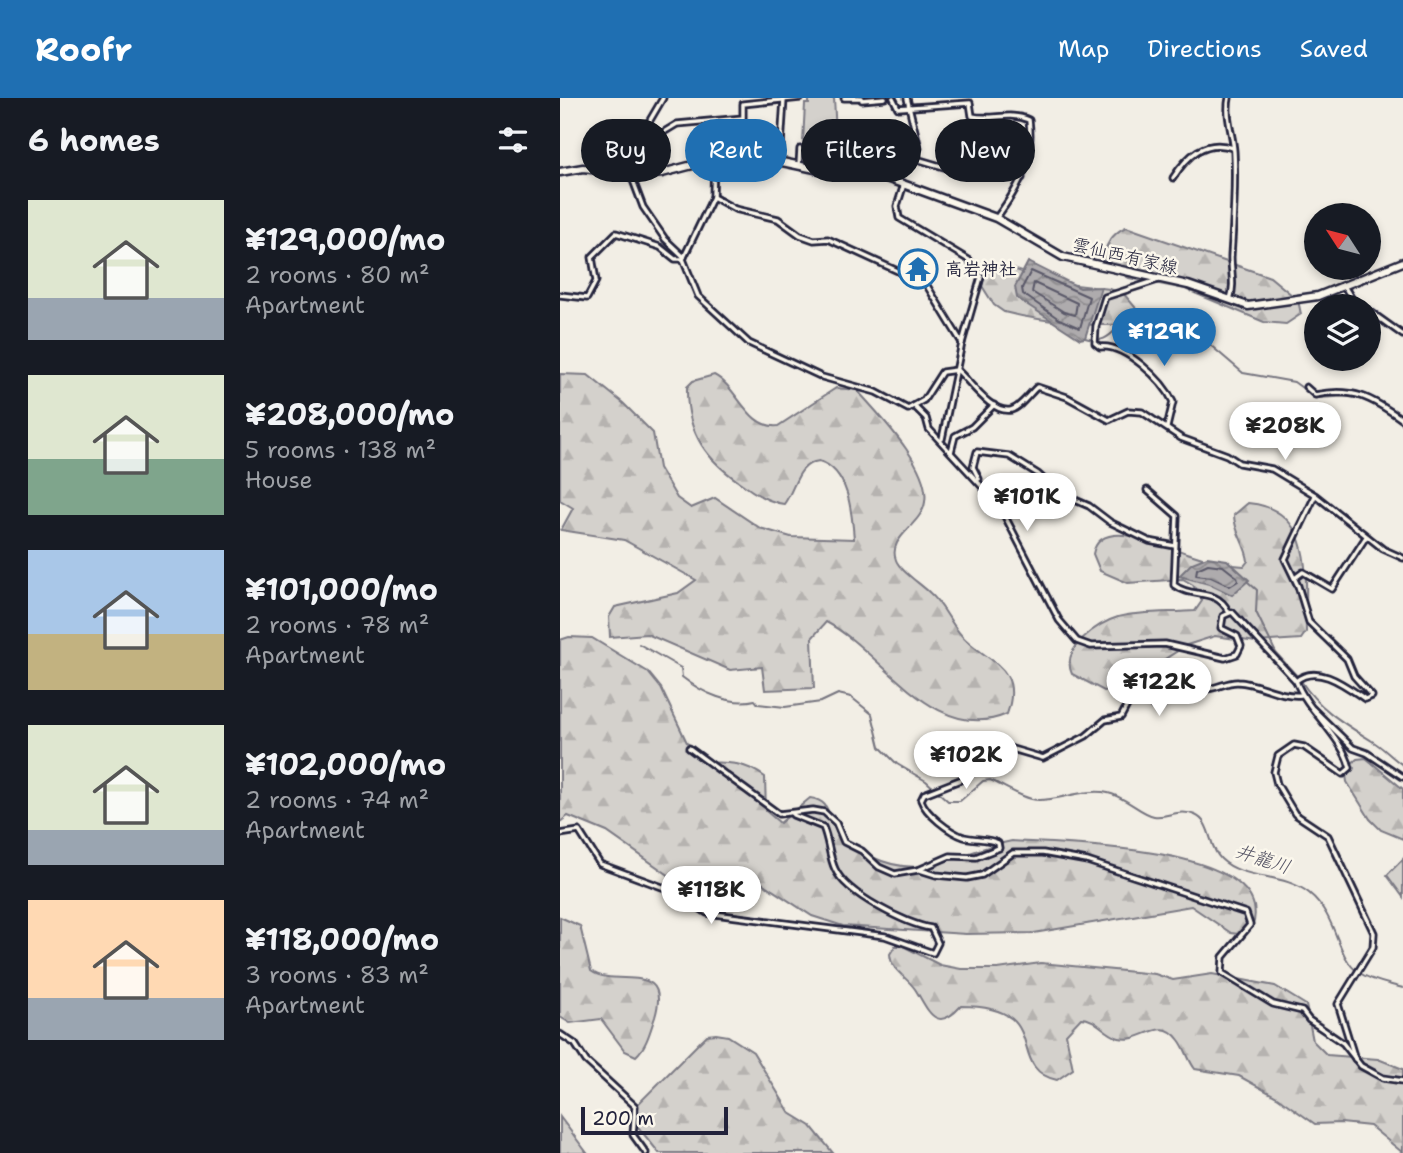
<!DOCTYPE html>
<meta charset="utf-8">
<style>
body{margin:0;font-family:"Shantell Sans","Klee One",sans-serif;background:#20242c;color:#f1f3f6;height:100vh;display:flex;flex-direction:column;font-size:26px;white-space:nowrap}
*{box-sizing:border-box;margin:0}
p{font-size:23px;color:#9ea1a6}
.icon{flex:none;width:38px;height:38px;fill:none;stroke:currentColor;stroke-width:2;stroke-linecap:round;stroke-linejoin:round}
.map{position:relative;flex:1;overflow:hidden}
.details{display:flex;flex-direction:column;background:#171b24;width:560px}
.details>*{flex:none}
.guide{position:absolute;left:21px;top:21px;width:665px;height:63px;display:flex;gap:14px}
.needle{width:46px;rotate:306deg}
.fabs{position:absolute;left:744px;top:105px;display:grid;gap:14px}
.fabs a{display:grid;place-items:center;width:77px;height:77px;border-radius:50%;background:#171b24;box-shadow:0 4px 10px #0003;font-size:35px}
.scale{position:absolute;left:21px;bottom:18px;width:147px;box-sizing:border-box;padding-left:7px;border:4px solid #22223b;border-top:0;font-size:19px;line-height:24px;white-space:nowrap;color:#22223b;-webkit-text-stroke:5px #fbf7ec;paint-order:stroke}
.price{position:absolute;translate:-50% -60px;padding:0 16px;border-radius:24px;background:#fff;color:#222;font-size:23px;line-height:46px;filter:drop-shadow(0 2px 4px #0008)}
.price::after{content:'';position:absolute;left:50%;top:42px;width:21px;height:16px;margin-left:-10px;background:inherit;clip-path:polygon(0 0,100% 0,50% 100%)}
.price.on{background:#1f6fb2;color:#fff}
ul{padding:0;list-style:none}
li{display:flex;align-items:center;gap:21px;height:175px;padding:0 28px}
li span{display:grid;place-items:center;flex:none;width:196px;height:140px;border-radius:0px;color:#555}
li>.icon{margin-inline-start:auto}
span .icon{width:84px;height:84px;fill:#fffc;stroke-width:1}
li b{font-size:30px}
h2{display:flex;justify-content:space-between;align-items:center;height:84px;padding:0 28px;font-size:30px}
.tag{padding:0 24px;border-radius:32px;background:#171b24;box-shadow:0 4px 10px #0003;font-size:24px;line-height:63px}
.tag.on{background:#1f6fb2;color:#fff}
header{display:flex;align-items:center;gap:42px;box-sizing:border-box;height:98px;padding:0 35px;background:#1f6fb2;color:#fff}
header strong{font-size:33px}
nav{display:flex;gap:38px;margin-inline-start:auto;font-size:24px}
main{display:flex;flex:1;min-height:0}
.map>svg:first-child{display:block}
</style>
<header>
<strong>Roofr</strong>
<nav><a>Map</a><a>Directions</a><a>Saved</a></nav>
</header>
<main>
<section class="details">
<h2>6 homes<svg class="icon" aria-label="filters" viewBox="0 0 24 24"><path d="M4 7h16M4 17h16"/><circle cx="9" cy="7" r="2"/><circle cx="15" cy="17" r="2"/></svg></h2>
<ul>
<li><span style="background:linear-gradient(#dfe7d0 70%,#9aa5b1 0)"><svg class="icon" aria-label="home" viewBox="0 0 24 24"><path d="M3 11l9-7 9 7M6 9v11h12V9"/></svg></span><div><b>¥129,000/mo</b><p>2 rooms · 80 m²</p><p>Apartment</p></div></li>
<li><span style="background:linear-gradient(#dfe7d0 60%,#7fa58c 0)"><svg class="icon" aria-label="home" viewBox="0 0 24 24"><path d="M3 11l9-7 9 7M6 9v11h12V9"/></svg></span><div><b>¥208,000/mo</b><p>5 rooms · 138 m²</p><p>House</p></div></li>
<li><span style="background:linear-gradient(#a9c7e8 60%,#c2b280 0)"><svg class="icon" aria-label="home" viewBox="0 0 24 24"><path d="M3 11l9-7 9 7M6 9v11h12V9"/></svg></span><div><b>¥101,000/mo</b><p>2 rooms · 78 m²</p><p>Apartment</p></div></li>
<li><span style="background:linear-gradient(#dfe7d0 75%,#9aa5b1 0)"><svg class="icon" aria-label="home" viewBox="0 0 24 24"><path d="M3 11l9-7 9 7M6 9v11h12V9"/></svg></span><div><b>¥102,000/mo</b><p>2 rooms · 74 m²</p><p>Apartment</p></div></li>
<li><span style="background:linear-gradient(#ffd9b3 70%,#9aa5b1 0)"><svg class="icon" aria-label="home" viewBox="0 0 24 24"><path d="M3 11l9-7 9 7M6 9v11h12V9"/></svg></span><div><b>¥118,000/mo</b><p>3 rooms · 83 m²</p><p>Apartment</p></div></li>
</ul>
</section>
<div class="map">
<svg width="843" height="1055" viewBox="0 0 843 1055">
<defs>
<pattern id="forest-firs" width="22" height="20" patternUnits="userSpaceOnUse" patternTransform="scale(1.75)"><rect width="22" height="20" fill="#d4d1cc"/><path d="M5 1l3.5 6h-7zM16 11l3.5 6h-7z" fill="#b6b3b0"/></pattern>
<pattern id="water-waves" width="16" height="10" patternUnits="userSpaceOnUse" patternTransform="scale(1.75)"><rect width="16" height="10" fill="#aeabad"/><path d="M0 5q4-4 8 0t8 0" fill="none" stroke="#8d8b8e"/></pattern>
</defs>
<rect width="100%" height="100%" fill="#f2eee5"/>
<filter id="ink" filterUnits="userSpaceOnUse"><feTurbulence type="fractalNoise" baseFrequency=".0143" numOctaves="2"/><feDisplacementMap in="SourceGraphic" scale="14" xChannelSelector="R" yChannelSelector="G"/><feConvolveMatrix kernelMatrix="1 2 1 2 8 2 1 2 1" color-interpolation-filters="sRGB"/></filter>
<g filter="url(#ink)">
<g fill="url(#forest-firs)" stroke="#7b7a84" stroke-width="2">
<path d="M566,129L710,179L738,202L741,216L726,226L704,224L625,191L569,180L542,164C545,148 551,136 566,129Z"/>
<path d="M442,167L490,184L550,191L564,196L575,209L578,219L575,224C545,232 475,222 444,214L434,207L422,188C424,176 431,169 442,167Z"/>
<path d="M0,276L28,277L63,305L93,335L99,370L117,400L131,410L155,400L200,430L231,439L294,441C292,415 289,372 259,363C237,365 235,392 224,406C209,404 197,397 185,388C148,364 126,336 127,289L133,283L154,277C178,289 187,331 218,328L276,290L297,292C318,316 371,369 365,404C362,427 327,439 336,462C340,473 361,486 370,495C384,507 390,525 402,538C426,564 464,568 447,616C374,648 321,552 266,524L252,540L254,590L205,592L202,569L170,572L87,536L50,539L49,519L55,509L118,495L136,482L64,442L1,432L13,410L0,402Z"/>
<path d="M688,405C757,411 745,484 746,534L741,541L696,544L655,538L627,547L558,591L544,593L512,576C500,551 537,525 558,519C582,513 611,515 635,513L642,503L633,487L623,481L568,485L540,473L533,456C540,416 609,450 630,456C647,462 666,467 684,468L688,463C686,446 674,434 674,417Z"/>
<path d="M9,539L32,540L88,574L101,590L132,655L145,665C168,663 186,665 205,679L206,713L220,725L250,700C273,703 266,719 277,734C286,747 299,753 312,759C368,785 399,752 452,743C503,746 679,747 694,808C696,819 694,830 685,837L671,835L631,808L474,835L406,836L283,828L252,818L188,776L174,771L130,787L120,785L47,734L8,718L0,724V542Z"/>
<polygon points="806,660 843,691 843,741 821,732 810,721 787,684 785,671 797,661"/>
<polygon points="843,761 843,799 827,777"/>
<path d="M0,819L20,828L31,873C55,891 112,861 95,919C90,933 87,948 76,958L65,953L41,921L10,925L0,919Z"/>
<path d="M335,848H343L380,867L401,871H438L481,865L595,876L613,882L652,876L715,888L746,907L753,943L767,957L818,961L843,971V1055L810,1028L781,1025L755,1026L717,999L679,978L635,971C628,962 626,951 619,942C600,916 583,946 559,940C544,936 537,920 521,920L506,936L513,971L497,982C443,970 495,908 401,908C375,937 368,911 355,891C346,878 331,873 330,856Z"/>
<polygon points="156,936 168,938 193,954 230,1015 251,1028 273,1055 99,1055 78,1029 76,1008 147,937"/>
<polygon points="0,1019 27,1055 0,1055"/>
</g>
<polygon fill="#d4d1cc" stroke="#7b7a84" stroke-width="2" points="249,0 274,0 276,35 254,44 243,44 245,6 249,6"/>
<g fill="url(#water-waves)" stroke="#76747f" stroke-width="2">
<polygon points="468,164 520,190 541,189 525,240 520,241 457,200 455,189"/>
<polygon points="647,459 667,462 689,482 672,497 649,486 619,478 632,465"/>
</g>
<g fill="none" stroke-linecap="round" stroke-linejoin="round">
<g stroke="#5a5969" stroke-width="2">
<polygon points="471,173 529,199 520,230 499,221 463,196 462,190"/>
<polygon points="474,185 517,205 515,217 504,214 472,194"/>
<polygon points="648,466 663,468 677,479 678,483 670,488 651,479 636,477 637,471"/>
</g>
<g stroke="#76747f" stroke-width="2">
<path d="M525,240C545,246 549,238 563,225L635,234L683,275L734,284L756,300L795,298"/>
<polyline points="807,302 843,325"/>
<polyline points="688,484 697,492 696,514 716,555 737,578"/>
<path d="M79,546L121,570L122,579C142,595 171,608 195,602L198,606L225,609L261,604L278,596L291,599L312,616L320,649L337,666L366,683L388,703H400L423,683L430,682C444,688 465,702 479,702C501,702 526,690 548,695C566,699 581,716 594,718C609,720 619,710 635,717C652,724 648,749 661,761C684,783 723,774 749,795C777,817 777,860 798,874C811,883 829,886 843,890"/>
<path d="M741,583C759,611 785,626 812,643C824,650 832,660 843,667"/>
</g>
<g stroke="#22223b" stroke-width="9">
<g id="street">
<polyline points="284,0 302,0"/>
<path d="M333,0L338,10L410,5L412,18C431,23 450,13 469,22C474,62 460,88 437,119"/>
<path d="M669,0C665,18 673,36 674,54C676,90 673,124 671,159C671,175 675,186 670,202"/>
<polyline points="302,2 325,0"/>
<polyline points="89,43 117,26 183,20 183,6 241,0"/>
<polyline points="353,60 401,74 425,72 462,80"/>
<path d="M154,62L153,99L123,161L138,198L189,245L262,279L316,294L348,311L364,302L382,274L397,272C410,283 431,316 451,312C460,310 470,295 477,289L507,299L549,322L568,313L582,314L621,340L667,357L679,365L712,371L755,397L823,451L843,460"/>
<polyline points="220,63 224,1"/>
<polyline points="239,68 240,51"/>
<polyline points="71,77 83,109 105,141 124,159"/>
<polyline points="84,77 89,43 86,29 103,0"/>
<polyline points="330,80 339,65 353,60 359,50 347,0"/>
<path d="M613,80C627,58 645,40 673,50"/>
<polyline points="344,86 337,108 339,120 409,162 421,179 402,245 382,341"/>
<polyline points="153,99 175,111 218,121 240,137 254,142 268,141 366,186 402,245"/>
<path d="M598,182L545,199L536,228L535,245L540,249C565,246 603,282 613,304L607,329"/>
<polyline points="784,188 792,201 803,208"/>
<polyline points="0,197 27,200 36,183 32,159 56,135 100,149 115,161 123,161"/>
<polyline points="808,212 843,237"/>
<path d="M746,289L755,297C794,289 812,300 843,322"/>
<path d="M355,309L366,320L369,331L439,407L499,522L517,543L531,548L605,546L665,560L677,556L681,548L677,538L661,530L663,518L672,514L736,583C748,614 782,638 790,670L783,676L744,649L734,647L718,658L714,674L717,686L735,716L768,738L814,835L813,849L778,906L795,961"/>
<polyline points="391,354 395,338 412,329 434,307"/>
<polyline points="419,381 413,369 417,354 449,358 478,376 499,395 529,408 550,424 589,443 615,448"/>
<path d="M587,392L617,418L614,487C632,501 656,489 668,513"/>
<polyline points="735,480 743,474 772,491 806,439"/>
<path d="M736,583C757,565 786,588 805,601L812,598L794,578L787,561L749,524L738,488L725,461L755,398"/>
<polyline points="753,611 793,650 807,655 843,679"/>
<path d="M129,650L219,716L253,712L264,714L276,725L284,744L302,753L319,769L335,776L358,772L390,758L416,759L439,750L438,745C427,740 415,742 404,739C389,734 366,716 361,702L364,696L405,680L439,652L449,650L483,660L526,638L545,622L561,619L572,598H584L594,608H602C611,587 622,589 641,591C654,593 666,583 678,584C700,585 718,599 741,597"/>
<path d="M0,736L19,733L40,766L113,793L147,815L325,838L373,855L378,845L371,830C346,826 286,796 275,771C269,758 269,743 263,729L233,717"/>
<polyline points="360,772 376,777 407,780 422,777 453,755 483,755 527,763 686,815 690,827 663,859 662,875 713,906 742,913 749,922 783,945 801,968 823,980 843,983"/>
<polyline points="0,936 15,946 26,963 75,1008 73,1037 86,1055"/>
</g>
</g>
<g stroke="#22223b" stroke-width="11">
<polyline id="primary" points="0,74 23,70 84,77 102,75 179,55 260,72 318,77 436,120 503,159 628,187 688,208 758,198 843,164"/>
</g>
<use href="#street" stroke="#fbf7ec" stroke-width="3.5"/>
<use href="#primary" stroke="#fbf7ec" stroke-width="6"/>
</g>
</g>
<defs>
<g id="temple-ring" transform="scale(2.0125)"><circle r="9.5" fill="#fbf7ec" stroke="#1f6fb2" stroke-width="1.5"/><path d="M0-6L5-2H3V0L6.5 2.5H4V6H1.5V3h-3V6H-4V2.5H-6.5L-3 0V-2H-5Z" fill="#1f6fb2"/></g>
</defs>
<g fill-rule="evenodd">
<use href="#temple-ring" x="358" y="171"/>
</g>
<g text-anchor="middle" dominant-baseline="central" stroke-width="5" stroke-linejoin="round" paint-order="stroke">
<g font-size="18" fill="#22223b" stroke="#fbf7ec">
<text transform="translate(565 158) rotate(13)">雲仙西有家線</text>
</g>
<g font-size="18" font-weight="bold" fill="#22223b" stroke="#fbf7ec" text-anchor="start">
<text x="385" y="171">高岩神社</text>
</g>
<g font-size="19" font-style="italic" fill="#535263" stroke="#fbf7ec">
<text transform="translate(703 761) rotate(18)">井龍川</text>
</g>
</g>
</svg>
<div class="fabs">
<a><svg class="needle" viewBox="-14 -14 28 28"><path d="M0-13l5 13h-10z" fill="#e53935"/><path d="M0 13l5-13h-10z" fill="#9ea1a6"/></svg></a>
<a><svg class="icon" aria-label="layers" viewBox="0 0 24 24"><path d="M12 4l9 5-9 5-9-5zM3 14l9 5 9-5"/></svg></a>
</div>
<div class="scale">200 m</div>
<b class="price on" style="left:604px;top:270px">¥129K</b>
<b class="price" style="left:725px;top:364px">¥208K</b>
<b class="price" style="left:467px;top:435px">¥101K</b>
<b class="price" style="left:599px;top:620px">¥122K</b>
<b class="price" style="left:406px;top:693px">¥102K</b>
<b class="price" style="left:151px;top:828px">¥118K</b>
<div class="guide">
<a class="tag">Buy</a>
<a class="tag on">Rent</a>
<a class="tag">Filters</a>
<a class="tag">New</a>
</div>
</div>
</main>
